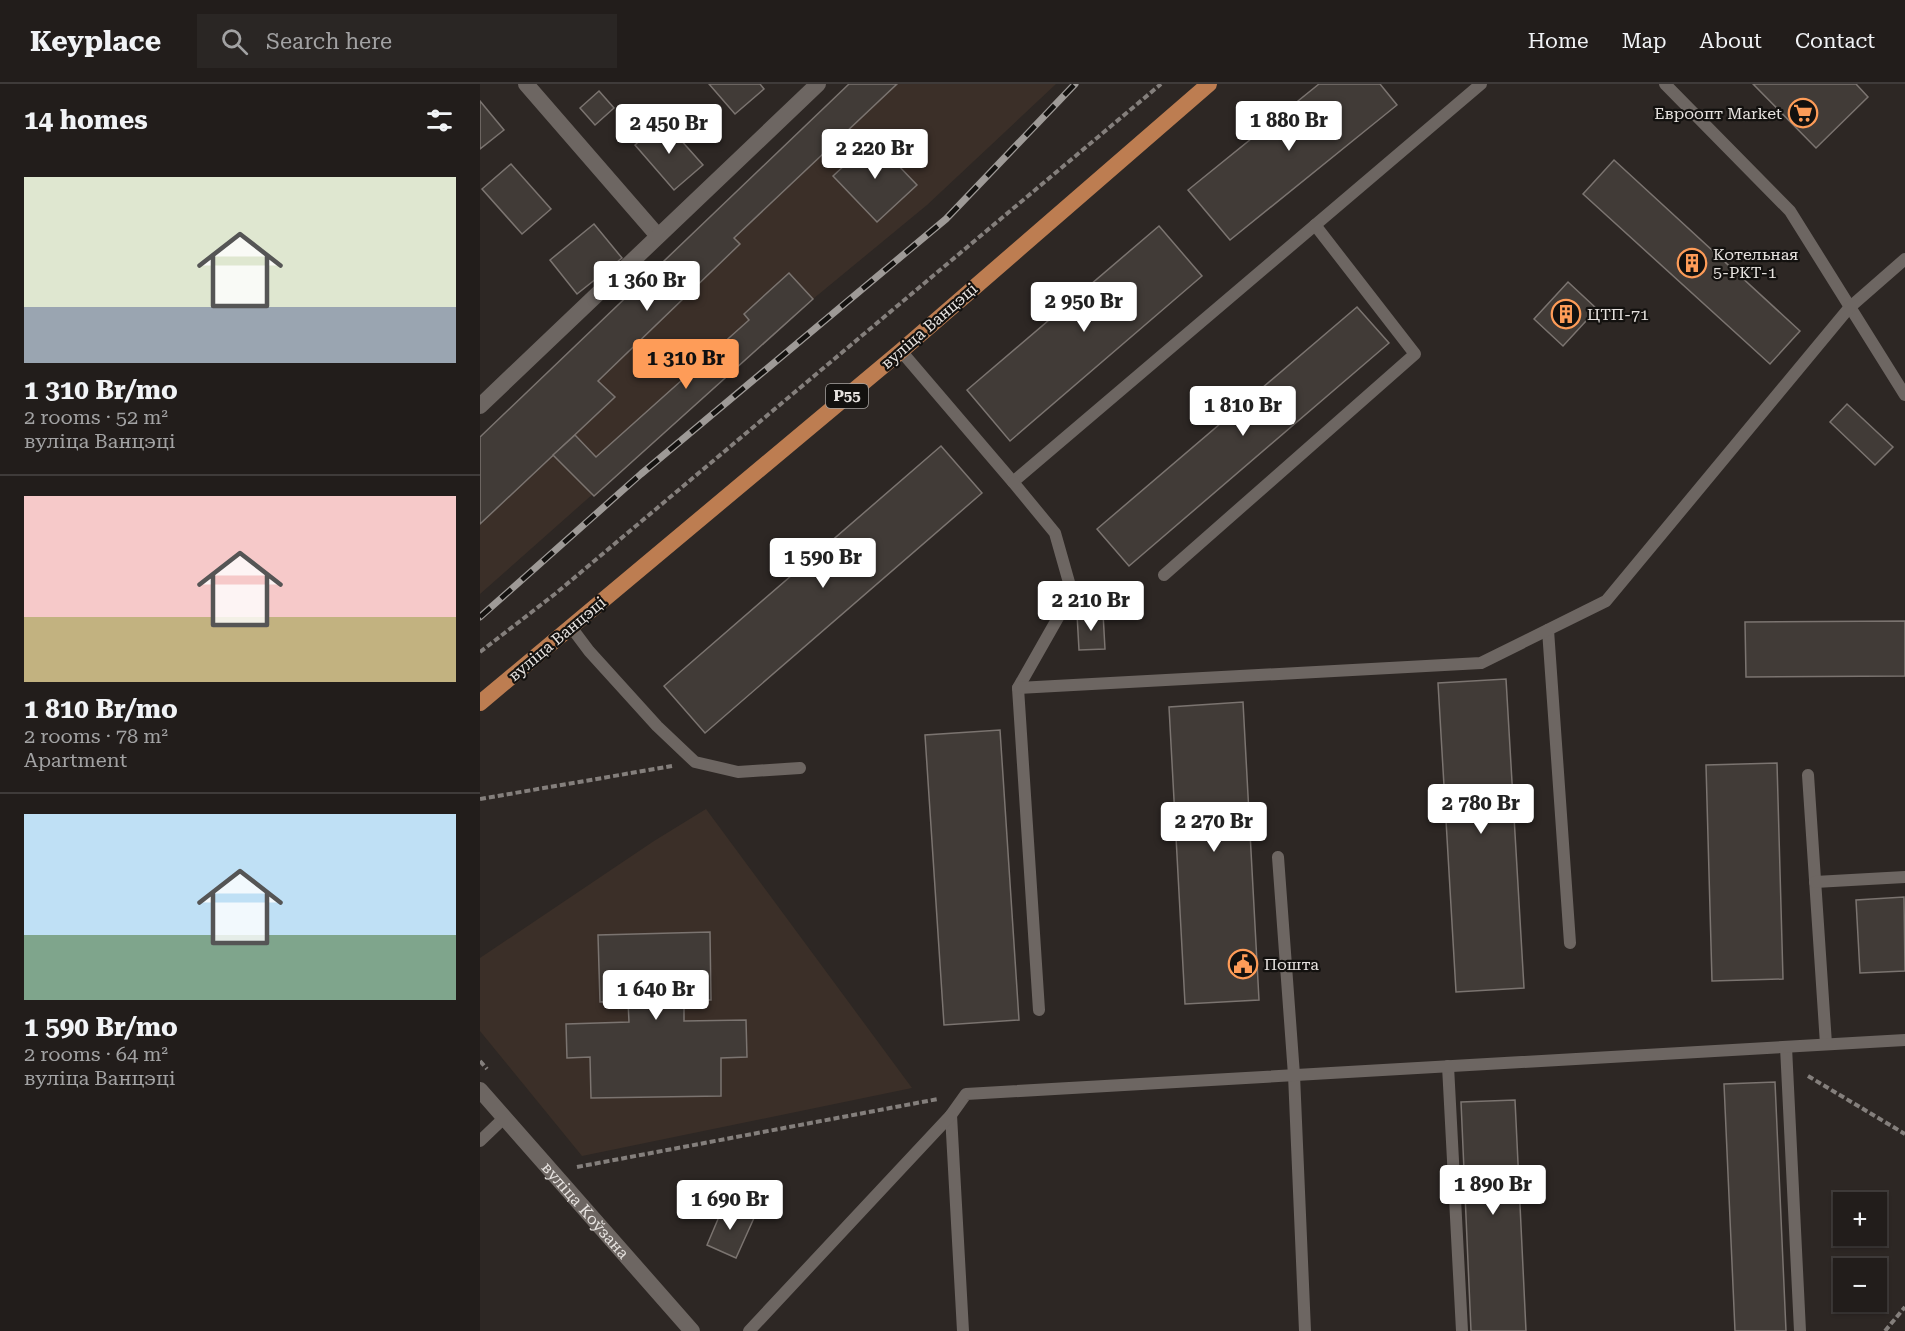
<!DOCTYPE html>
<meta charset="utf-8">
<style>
body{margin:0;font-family:"Roboto Serif",serif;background:#2a2624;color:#f1f3f6;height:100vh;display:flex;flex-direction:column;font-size:22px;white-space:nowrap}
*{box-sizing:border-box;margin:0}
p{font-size:20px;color:#a2a2a3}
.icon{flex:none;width:33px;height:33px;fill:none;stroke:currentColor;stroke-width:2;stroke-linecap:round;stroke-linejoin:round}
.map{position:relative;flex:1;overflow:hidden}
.panel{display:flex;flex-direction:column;background:#221d1b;width:480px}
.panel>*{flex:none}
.tools{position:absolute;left:1353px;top:1108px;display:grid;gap:12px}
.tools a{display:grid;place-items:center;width:54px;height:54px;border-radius:0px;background:#221d1b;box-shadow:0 2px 4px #0004,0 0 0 2px #3f3b3a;font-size:30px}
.price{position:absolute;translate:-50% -51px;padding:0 14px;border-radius:6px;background:#fff;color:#222;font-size:20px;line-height:39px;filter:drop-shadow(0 2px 3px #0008)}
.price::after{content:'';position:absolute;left:50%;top:36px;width:18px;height:14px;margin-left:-9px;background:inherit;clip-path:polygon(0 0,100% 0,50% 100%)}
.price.current{background:#fe9c58;color:#111}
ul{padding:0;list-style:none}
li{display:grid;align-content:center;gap:12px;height:318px;padding:0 24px}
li+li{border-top:2px solid #3f3b3a}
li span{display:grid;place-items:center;height:186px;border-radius:0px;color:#555}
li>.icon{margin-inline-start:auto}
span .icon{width:108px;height:108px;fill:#fffc;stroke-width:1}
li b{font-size:26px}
h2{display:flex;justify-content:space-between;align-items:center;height:72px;padding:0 24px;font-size:26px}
header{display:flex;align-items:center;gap:36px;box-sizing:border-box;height:84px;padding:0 30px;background:#221d1b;border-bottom:2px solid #3f3b3a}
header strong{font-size:28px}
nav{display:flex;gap:33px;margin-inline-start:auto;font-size:21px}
.search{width:420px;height:54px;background:#2a2624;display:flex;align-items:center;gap:15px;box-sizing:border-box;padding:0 21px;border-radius:0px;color:#a2a2a3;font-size:22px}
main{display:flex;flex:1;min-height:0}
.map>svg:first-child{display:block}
</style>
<header>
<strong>Keyplace</strong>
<div class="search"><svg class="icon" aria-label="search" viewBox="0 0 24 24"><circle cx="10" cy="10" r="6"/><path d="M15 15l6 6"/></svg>Search here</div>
<nav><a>Home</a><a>Map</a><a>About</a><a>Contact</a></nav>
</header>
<main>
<section class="panel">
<h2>14 homes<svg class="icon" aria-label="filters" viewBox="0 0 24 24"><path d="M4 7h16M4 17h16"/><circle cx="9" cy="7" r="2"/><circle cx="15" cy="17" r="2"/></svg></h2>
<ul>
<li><span style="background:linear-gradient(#dfe7d0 70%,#9aa5b1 0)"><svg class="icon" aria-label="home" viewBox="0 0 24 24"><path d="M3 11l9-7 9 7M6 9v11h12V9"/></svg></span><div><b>1 310 Br/mo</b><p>2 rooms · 52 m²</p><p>вуліца Ванцэці</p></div></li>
<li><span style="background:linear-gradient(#f6c9c9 65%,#c2b280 0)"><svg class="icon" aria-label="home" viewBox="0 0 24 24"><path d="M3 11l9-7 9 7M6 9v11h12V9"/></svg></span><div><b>1 810 Br/mo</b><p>2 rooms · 78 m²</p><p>Apartment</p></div></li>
<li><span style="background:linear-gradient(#bfe0f5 65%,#7fa58c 0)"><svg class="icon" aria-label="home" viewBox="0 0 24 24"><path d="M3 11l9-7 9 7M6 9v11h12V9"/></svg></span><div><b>1 590 Br/mo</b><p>2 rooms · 64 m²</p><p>вуліца Ванцэці</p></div></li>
</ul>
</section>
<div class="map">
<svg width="1425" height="1247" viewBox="0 0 1425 1247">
<rect width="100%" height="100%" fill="#2d2724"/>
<g fill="#3b2f28">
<polygon points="369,0 576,0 447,121 333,215 0,510 0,354"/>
<polygon points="226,725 432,1004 102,1072 0,947 0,874 174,757"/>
</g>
<g fill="#413b37" stroke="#7b7470" stroke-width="1.5">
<polygon points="229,0 280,0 284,5 255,30"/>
<polygon points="369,0 417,0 254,154 260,160 118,297 135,313 0,440 0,353"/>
<polygon points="839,0 900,0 917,21 750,156 708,106"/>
<polygon points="1273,0 1376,0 1388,13 1336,64"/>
<polygon points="119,7 134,24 115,41 100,24"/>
<polygon points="0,17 24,46 0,65"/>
<polygon points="183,36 223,81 194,106 155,61"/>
<polygon points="393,55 437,101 397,138 353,92"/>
<polygon points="1134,76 1320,247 1290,280 1103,110"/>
<polygon points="31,80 71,125 42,150 2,105"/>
<polygon points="114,140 142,174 97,210 70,176"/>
<polygon points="679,142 722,192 530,357 487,306"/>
<polygon points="309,189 333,215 114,412 73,371 95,351 116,373 269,236 264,230"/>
<polygon points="1088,198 1117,225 1083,262 1054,235"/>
<polygon points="877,223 909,259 649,482 617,445"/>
<polygon points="1367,320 1413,363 1395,381 1350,338"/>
<polygon points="461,362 502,409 225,649 184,602"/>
<polygon points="623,529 625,565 599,566 597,530"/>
<polygon points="1425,537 1425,592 1266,593 1265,538"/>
<polygon points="1026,595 1044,904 976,908 958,599"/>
<polygon points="763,618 779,916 705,920 689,623"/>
<polygon points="520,646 539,936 464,941 445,651"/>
<polygon points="1297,679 1303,895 1232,897 1226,681"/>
<polygon points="1424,813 1425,887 1380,889 1376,816"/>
<polygon points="230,848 231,916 204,916 204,937 266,936 267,973 241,974 241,1012 111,1014 110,973 87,974 86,940 149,938 148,917 120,918 118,851"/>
<polygon points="1295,998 1306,1247 1255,1247 1244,1000"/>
<polygon points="1035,1016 1046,1247 991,1247 981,1018"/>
<polygon points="244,1121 274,1134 256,1174 227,1161"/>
</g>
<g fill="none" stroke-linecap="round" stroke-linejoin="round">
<g stroke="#847f7c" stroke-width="4" stroke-dasharray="6 3" stroke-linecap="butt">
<polyline points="0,568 75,510 681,0"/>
<polyline points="0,715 192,682"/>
<polyline points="0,977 7,985"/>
<polyline points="1328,992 1425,1050"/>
<polyline points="97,1083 458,1015"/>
<polyline points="1405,1247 1425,1223"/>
</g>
<g stroke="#6d6662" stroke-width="12">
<polyline points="1185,0 1310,127 1425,311"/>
<polyline points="421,267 533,398 1001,0"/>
<polyline points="533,398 575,449 592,509 538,604 559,926"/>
<polyline points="684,491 935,270 835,141"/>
<polyline points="91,543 109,567 177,642 215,678 258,688 320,684"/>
<polyline points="1068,546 1090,859"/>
<polyline points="538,604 1001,579 1126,517 1369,224 1425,175"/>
<polyline points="1328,691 1346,960"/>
<polyline points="798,773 814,991 825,1247"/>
<polyline points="1335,798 1425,793"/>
<polyline points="1306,963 1320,1247"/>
<polyline points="968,982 982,1247"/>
<polyline points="471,1031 483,1247"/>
<polyline points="0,1057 25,1033"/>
<polyline points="269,1247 471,1031 486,1010 1425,956"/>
</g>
<g stroke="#6d6662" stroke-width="16">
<polyline points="46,0 178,152"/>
<polyline points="0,322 338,0"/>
</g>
<path stroke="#6d6662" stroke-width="16" id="s1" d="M0,1006L212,1247"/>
<polyline stroke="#bd7d51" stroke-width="16" points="0,619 421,267 729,0"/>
<g stroke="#9e9a97" stroke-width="7">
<polyline id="rail" points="0,533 161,390 466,135 595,0"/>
</g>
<use href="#rail" stroke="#13110f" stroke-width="4.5" stroke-dasharray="14" stroke-linecap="butt"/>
</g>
<defs>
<g id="supermarket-ring" transform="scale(1.5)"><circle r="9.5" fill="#13110f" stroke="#fe9c58" stroke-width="1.5"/><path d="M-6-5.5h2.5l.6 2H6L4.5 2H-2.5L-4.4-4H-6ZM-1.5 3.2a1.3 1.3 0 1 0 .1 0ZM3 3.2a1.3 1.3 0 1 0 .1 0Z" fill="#fe9c58"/></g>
<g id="building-ring" transform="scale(1.5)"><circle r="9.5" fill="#13110f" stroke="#fe9c58" stroke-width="1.5"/><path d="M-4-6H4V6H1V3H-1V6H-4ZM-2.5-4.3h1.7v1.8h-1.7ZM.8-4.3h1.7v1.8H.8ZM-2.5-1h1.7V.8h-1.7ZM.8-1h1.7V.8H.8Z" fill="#fe9c58"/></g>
<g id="civic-ring" transform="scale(1.5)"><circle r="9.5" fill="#13110f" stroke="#fe9c58" stroke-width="1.5"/><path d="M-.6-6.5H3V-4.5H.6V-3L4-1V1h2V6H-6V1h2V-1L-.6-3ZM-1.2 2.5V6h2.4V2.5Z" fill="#fe9c58"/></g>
</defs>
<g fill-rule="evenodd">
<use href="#supermarket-ring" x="1323" y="29"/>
<use href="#building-ring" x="1212" y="179"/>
<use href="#building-ring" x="1086" y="230"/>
<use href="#civic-ring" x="763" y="880"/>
</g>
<g text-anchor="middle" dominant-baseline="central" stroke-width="4.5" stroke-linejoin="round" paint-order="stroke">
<rect fill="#13110f" stroke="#a7a4a1" stroke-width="1.5" x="346" y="300" width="42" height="24" rx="4.5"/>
<g font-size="15" font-weight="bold" fill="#e7e3e0">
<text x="367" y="312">Р55</text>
</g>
<g font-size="16" fill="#e7e3e0" stroke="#13110f" text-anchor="start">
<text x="1302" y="29" text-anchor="end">Евроопт Market</text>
<text x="1233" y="170">Котельная<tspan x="1233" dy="18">5-РКТ-1</tspan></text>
<text x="1107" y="230">ЦТП-71</text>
<text x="784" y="880">Пошта</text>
</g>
<g font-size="16" fill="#e7e3e0" stroke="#13110f">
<text transform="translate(449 242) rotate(-41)">вуліца Ванцэці</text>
<text transform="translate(77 555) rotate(-40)">вуліца Ванцэці</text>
<text stroke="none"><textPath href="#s1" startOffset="160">вуліца Коўзана</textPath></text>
</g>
</g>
</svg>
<div class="tools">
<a>+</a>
<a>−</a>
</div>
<b class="price" style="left:809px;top:68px">1 880 Br</b>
<b class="price" style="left:189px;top:71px">2 450 Br</b>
<b class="price" style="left:395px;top:96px">2 220 Br</b>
<b class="price" style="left:167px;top:228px">1 360 Br</b>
<b class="price" style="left:604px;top:249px">2 950 Br</b>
<b class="price current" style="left:206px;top:306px">1 310 Br</b>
<b class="price" style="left:763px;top:353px">1 810 Br</b>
<b class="price" style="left:343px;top:505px">1 590 Br</b>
<b class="price" style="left:611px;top:548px">2 210 Br</b>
<b class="price" style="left:1001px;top:751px">2 780 Br</b>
<b class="price" style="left:734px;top:769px">2 270 Br</b>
<b class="price" style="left:176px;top:937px">1 640 Br</b>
<b class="price" style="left:1013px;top:1132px">1 890 Br</b>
<b class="price" style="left:250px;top:1147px">1 690 Br</b>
</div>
</main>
